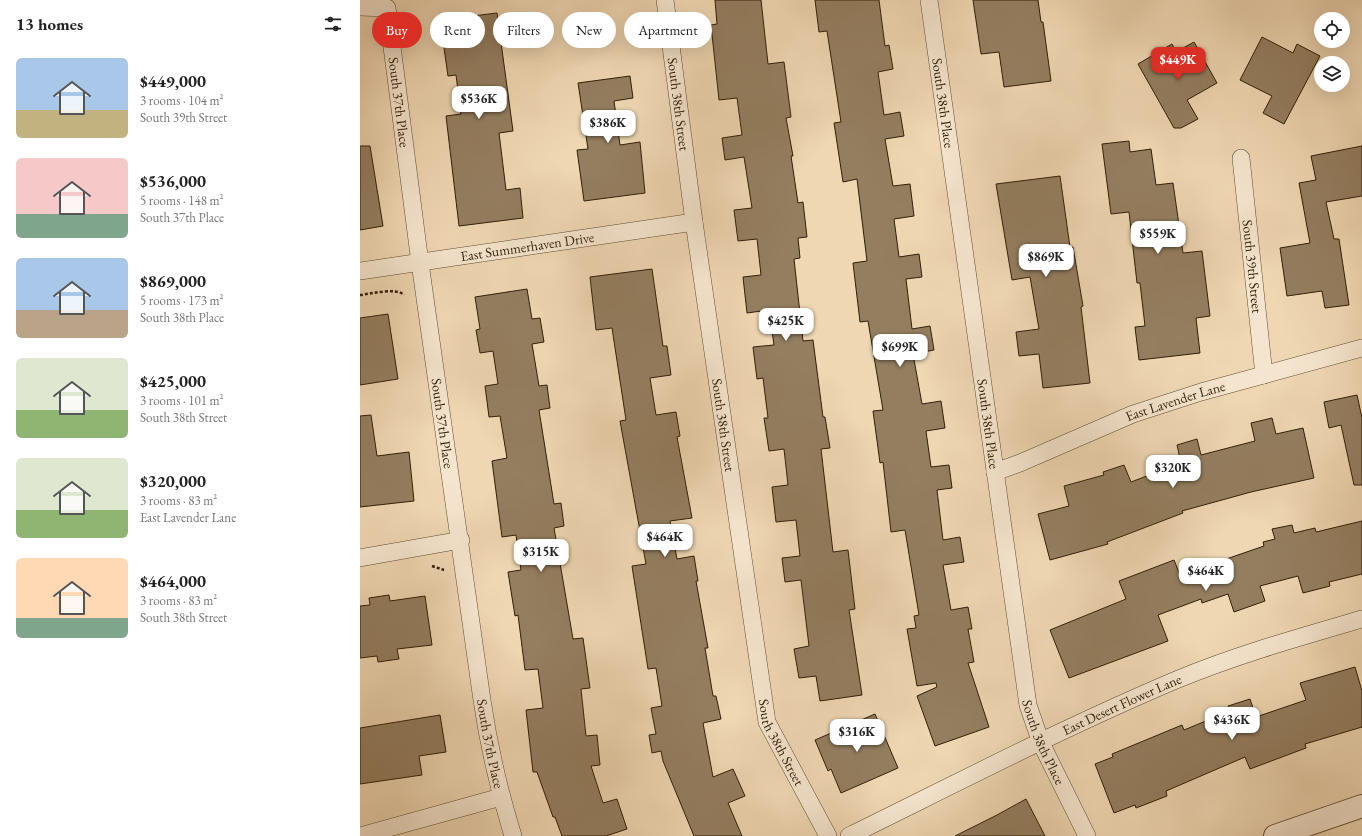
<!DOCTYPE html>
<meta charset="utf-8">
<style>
body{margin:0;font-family:"EB Garamond",serif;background:#f6f6f6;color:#222;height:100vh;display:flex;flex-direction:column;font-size:15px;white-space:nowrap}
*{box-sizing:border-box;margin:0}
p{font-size:13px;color:#767676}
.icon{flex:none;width:22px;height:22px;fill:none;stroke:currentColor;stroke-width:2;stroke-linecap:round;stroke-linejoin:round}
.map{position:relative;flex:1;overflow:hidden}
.panel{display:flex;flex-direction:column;background:#fff;width:360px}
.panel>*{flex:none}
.banner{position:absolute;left:12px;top:12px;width:380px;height:36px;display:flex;gap:8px}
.fabs{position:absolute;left:954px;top:12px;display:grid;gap:8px}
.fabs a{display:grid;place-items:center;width:36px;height:36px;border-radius:50%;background:#fff;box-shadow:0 4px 16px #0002;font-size:20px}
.price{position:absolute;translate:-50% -34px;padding:0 9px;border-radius:8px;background:#fff;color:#222;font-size:13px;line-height:26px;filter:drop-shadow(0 1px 2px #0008)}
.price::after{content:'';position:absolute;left:50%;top:24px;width:12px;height:9px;margin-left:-6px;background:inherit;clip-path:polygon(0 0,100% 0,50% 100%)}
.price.on{background:#d93025;color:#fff}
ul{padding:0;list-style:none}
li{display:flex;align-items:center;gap:12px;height:100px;padding:0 16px}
li span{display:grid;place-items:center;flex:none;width:112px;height:80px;border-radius:6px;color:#555}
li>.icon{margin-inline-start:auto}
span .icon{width:48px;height:48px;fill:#fffc;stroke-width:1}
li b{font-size:17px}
h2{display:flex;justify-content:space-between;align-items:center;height:48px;padding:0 16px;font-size:17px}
.tag{padding:0 14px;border-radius:18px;background:#fff;box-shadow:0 4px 16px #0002;font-size:14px;line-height:36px}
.tag.on{background:#d93025;color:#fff}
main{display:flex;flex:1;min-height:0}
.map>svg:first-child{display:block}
</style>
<main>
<section class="panel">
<h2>13 homes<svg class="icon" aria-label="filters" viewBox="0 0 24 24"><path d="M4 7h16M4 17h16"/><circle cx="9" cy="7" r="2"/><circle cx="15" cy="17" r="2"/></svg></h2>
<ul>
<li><span style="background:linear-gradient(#a9c7e8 65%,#c2b280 0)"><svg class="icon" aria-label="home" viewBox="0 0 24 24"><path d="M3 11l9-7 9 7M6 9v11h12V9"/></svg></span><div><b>$449,000</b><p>3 rooms · 104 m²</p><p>South 39th Street</p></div></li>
<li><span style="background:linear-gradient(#f6c9c9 70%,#7fa58c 0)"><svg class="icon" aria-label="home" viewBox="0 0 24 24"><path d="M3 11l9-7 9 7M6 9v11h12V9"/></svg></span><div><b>$536,000</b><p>5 rooms · 148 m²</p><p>South 37th Place</p></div></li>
<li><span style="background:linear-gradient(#a9c7e8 65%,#b9a48a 0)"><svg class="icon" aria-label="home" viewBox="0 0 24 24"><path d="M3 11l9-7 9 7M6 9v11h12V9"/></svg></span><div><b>$869,000</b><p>5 rooms · 173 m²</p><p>South 38th Place</p></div></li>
<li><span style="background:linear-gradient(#dfe7d0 65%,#8fb573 0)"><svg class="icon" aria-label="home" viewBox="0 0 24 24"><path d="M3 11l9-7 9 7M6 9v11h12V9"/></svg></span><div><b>$425,000</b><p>3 rooms · 101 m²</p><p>South 38th Street</p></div></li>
<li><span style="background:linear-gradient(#dfe7d0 65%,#8fb573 0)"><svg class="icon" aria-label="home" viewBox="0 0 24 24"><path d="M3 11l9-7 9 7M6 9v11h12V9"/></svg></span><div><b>$320,000</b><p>3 rooms · 83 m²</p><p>East Lavender Lane</p></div></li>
<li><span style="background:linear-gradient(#ffd9b3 75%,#7fa58c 0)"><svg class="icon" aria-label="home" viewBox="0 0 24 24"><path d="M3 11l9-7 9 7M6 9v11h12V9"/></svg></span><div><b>$464,000</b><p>3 rooms · 83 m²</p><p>South 38th Street</p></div></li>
</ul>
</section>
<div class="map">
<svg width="1002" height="836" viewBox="0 0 1002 836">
<rect width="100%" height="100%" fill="#efd7b3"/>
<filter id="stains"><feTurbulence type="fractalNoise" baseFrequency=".005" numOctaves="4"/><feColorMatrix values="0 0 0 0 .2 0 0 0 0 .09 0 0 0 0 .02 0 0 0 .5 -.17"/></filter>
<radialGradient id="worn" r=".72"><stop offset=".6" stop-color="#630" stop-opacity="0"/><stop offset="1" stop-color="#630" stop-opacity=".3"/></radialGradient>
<g fill="#947e60" stroke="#311e07">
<polygon points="355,0 401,0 408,64 424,62 431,117 426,118 433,156 431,156 438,203 443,202 447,237 438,238 440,258 434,259 443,341 453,340 463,417 465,417 470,448 461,449 473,552 488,550 495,609 489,610 502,695 460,701 456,676 439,678 434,649 449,646 441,580 425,582 422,558 440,556 436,520 416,522 412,487 428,485 424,449 409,451 404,418 408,418 403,378 397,379 393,347 414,345 409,310 387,313 383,277 401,275 397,239 378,241 374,210 392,208 384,157 365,160 362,138 382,135 377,98 359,100 351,25 357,24"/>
<polygon points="455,0 519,0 525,46 529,45 533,69 518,72 524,115 540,112 544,136 525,139 533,186 550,184 554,216 534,219 539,257 559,254 562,277 546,279 552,329 570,326 574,350 553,354 562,404 581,401 585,428 566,431 571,467 589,465 592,488 577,490 583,540 600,537 604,562 583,565 591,610 608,607 612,629 608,629 614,662 608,663 629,727 575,746 557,696 577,687 576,683 557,686 547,629 556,628 554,616 559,615 545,530 531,532 523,462 520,463 513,411 523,410 508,321 500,322 493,263 507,261 497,179 483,182 474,123 481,122 467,31 459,32"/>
<polygon points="613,0 678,0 681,22 683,22 691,81 644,87 639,52 621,54"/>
<polygon points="137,13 153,131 139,133 146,190 160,188 163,218 99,226 86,116 101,114 96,75 88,76 80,20"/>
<polygon points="902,37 933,53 937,44 960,56 924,124 903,113 912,96 880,80"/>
<polygon points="834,42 857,83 827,100 838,119 821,128 814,128 778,64 812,44 816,52"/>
<polygon points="270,76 273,98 254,101 260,145 280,142 285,193 224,201 217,150 228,149 218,83"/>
<polygon points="769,141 770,152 791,149 796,185 813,183 823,253 842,251 850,316 836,318 840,353 779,360 775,327 785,326 780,283 777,283 769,212 751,214 742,144"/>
<polygon points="0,146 10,146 23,226 0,230"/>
<polygon points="1002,146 1002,196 966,202 974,239 979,239 989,305 965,308 962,291 927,296 920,248 950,243 939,183 956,180 951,156"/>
<polygon points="700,176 710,247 713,247 723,306 721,307 730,383 683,388 679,354 659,356 656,332 679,329 670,277 652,280 636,184"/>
<polygon points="292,269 303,346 307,346 311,375 290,378 296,415 316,412 320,436 317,437 332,518 310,521 317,559 334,556 338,581 336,581 348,648 345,648 353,696 356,696 361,719 343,723 353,777 373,769 385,796 368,803 382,836 334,836 303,761 301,751 292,753 289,735 296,734 291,708 302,706 296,668 288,669 272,566 286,564 260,421 266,420 252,328 236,330 230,277"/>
<polygon points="167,289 172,319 180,318 184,342 172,344 179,386 187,385 190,408 179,410 194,504 201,503 204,526 194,528 213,639 223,638 230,688 221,689 226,736 237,735 240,765 231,766 243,803 257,799 267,829 246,836 202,836 195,817 193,817 177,772 173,772 166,710 183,708 178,669 165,670 158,615 155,616 148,572 161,570 156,535 142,537 132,461 147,458 140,416 129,417 125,386 138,384 133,351 120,353 116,330 120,329 115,297"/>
<polygon points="28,314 38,379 0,385 0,318"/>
<polygon points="997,395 1002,418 1002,485 994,485 981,425 969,428 964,402"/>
<polygon points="11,415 17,456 49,452 54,501 0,507 0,416"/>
<polygon points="912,418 916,434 943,428 954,478 891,492 822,511 823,513 747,542 748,544 690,560 678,514 709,506 704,486 744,475 743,472 764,465 771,482 821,463 817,445 837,439 841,455 895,441 891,423"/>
<polygon points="1002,521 1002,574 969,582 970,586 943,593 938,576 900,586 905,601 874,612 868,594 842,603 841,599 798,615 808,641 709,678 690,630 766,599 759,581 814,560 820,575 904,546 903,542 915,539 912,529 932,525 934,533 955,528 956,532"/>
<polygon points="29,595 30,601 65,596 72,645 37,649 39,659 18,662 17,656 0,658 0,606 10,605 9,598"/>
<polygon points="995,667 1002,691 1002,727 945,744 946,748 890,769 885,757 806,791 807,796 776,808 775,805 754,813 735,764 753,757 752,754 822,725 824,730 870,711 868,706 890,699 896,717 946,700 940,683"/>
<polygon points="515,714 538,768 481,793 471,769 468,771 455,740"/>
<polygon points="80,715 86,752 59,756 62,775 0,784 0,728"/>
<polygon points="666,799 685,836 595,836 637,815"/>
</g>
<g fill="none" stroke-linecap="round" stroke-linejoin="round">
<g stroke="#604c32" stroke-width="18">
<g id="minor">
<path id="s1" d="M305,0L334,222L407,722L468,836"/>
<path id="s2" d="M569,0L668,705L681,743L727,836"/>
<path id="s3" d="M0,7L27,8L60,263L122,700C129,747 139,791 153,836"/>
<path id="s4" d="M881,158L904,375"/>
<path id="s5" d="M0,271L334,222"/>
<path id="s6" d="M635,472L660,463L773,414L841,392L1002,348"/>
<polyline points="0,558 101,540"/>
<polyline points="0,836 141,797"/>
<path id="s7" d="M489,836C597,783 705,727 816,680C876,655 940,637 1002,619"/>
</g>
</g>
<g stroke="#604c32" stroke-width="24">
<polyline id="tertiary" points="915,836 1002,806"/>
</g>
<g stroke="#311e07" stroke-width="2.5" stroke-dasharray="3 2" stroke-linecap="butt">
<path d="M0,295C10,294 37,287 44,295"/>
<polyline points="72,566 84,570"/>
</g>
<use href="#minor" stroke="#f5e5ce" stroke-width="17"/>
<use href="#tertiary" stroke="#f5e5ce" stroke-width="22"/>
</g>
<g text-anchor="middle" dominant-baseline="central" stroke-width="4" stroke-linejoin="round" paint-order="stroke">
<g font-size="14" fill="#311e07" stroke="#f5e5ce">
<text stroke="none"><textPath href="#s3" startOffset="122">South 37th Place</textPath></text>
<text stroke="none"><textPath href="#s2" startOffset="104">South 38th Place</textPath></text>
<text stroke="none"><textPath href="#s1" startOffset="105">South 38th Street</textPath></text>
<text stroke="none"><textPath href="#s5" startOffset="169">East Summerhaven Drive</textPath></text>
<text stroke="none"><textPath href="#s4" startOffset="109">South 39th Street</textPath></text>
<text stroke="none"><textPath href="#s6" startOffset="194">East Lavender Lane</textPath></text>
<text stroke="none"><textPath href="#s3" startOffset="446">South 37th Place</textPath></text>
<text stroke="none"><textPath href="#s2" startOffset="428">South 38th Place</textPath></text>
<text stroke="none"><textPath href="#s1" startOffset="429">South 38th Street</textPath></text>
<text stroke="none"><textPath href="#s7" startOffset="303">East Desert Flower Lane</textPath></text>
<text stroke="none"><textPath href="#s2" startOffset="752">South 38th Place</textPath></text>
<text stroke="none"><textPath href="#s1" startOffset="753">South 38th Street</textPath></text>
<text stroke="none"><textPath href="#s3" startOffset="770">South 37th Place</textPath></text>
</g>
</g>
<rect width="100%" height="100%" filter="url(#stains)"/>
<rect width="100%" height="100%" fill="url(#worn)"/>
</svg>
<div class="fabs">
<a><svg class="icon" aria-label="locate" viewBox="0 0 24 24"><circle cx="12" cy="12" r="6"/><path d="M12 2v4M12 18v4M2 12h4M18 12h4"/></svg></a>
<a><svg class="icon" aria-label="layers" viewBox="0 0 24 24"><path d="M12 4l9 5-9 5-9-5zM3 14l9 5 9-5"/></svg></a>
</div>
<b class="price on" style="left:818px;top:81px">$449K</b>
<b class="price" style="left:119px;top:120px">$536K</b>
<b class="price" style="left:248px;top:144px">$386K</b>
<b class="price" style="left:798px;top:255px">$559K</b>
<b class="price" style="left:686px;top:278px">$869K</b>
<b class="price" style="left:426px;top:342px">$425K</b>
<b class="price" style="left:540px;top:368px">$699K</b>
<b class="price" style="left:813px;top:489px">$320K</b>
<b class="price" style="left:305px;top:558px">$464K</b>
<b class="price" style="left:181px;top:573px">$315K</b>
<b class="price" style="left:846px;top:592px">$464K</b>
<b class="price" style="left:872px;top:741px">$436K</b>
<b class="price" style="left:497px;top:753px">$316K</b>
<div class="banner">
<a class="tag on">Buy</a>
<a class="tag">Rent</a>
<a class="tag">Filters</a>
<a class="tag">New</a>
<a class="tag">Apartment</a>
</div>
</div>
</main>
